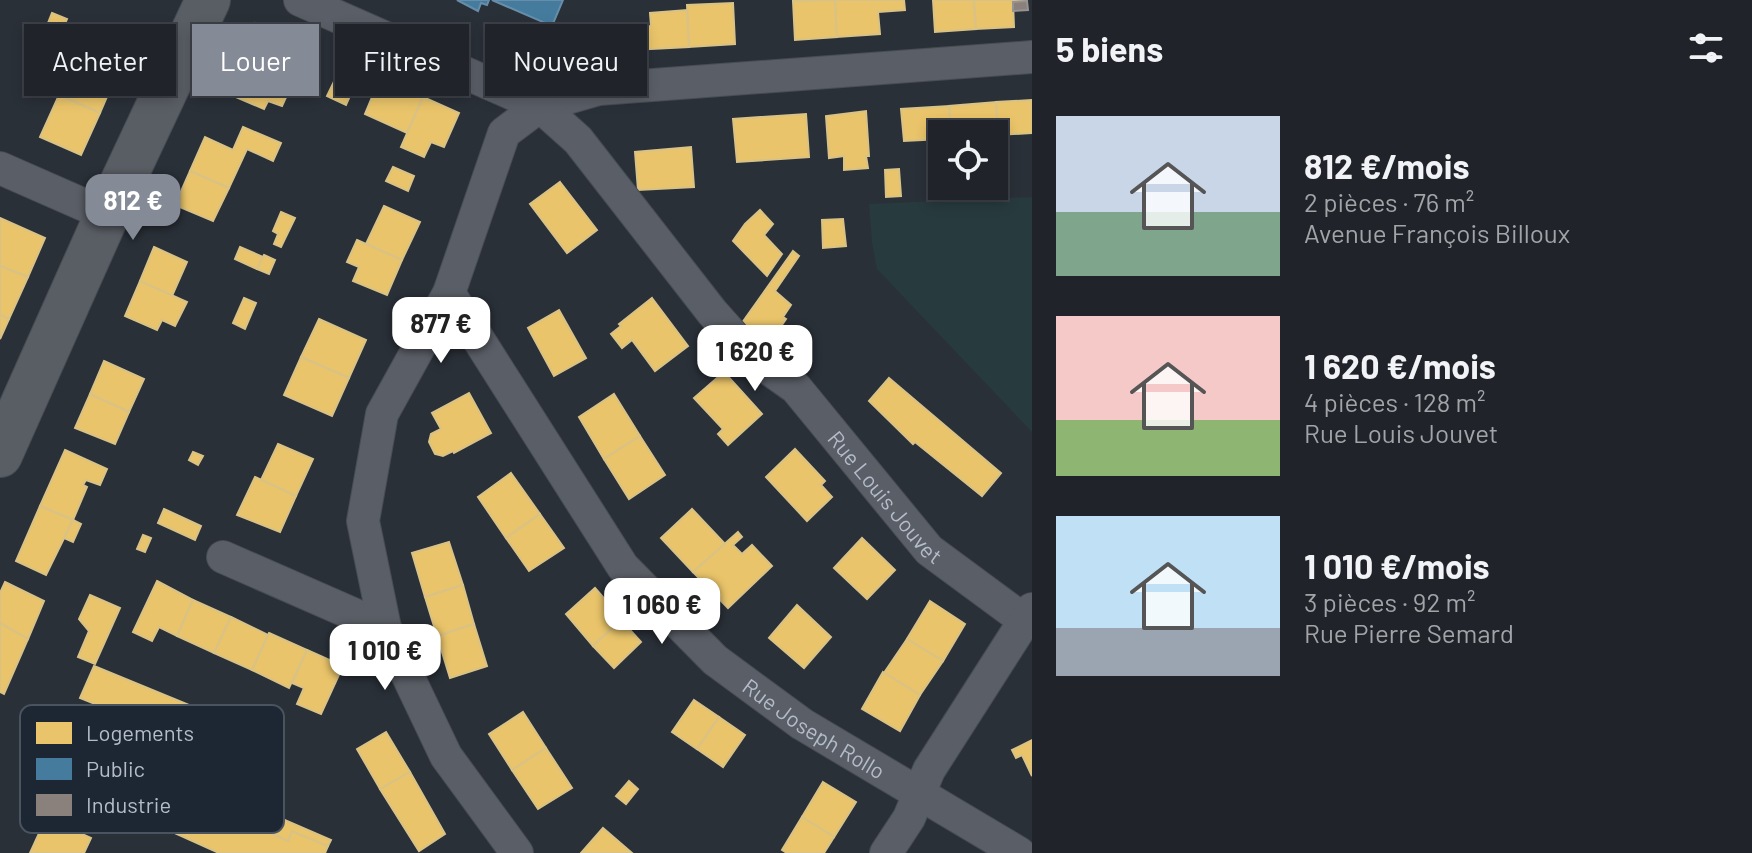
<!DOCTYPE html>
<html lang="fr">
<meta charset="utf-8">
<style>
body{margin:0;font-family:Barlow,sans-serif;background:#282c32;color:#f1f3f6;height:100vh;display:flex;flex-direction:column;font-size:30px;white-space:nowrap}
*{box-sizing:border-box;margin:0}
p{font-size:26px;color:#a2a4a8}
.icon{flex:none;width:44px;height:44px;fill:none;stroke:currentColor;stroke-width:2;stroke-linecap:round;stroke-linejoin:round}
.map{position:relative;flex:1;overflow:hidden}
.details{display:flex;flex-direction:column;background:#20242a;width:720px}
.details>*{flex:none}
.hud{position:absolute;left:24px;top:24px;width:760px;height:72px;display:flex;gap:16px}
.tools{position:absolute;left:928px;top:120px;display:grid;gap:16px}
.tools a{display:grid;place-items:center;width:80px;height:80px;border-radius:0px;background:#20242a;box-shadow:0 4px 12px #0003,0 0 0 2px #3d4147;font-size:40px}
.price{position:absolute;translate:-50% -68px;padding:0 18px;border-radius:16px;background:#fff;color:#222;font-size:26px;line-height:52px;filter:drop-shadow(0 2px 4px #0008)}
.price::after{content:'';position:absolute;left:50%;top:48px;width:24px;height:18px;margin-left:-12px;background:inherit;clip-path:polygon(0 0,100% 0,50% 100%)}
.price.on{background:#848b96;color:#fff}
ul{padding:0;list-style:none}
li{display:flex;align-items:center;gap:24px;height:200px;padding:0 24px}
li span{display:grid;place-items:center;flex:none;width:224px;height:160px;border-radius:0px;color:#555}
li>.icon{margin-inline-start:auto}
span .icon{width:96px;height:96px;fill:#fffc;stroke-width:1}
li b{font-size:34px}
h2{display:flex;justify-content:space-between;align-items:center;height:96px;padding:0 24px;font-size:34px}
.chip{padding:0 28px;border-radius:0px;background:#20242a;box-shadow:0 4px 12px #0003,0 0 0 2px #3d4147;font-size:28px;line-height:72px}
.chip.on{background:#848b96;color:#fff}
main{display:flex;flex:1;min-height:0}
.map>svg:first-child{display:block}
</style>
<main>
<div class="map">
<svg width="1032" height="853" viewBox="0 0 1032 853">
<rect width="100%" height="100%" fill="#2a3038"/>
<polygon fill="#273a3e" points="1032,197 1032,432 877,269 872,243 869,204"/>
<g fill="#e9c46a" stroke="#d9c286" stroke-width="2">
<polygon points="835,0 837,37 795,40 793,1"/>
<polygon points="835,0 904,0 905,10 878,12 880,34 837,37"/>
<polygon points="933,0 974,0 976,29 935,32"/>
<polygon points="974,0 1027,0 1027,1 1013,2 1014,27 976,29"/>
<polygon points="733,3 735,44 689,47 687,5"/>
<polygon points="687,10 689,47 632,50 631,27 651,26 650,13"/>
<polygon points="52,13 67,19 56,44 42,38"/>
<polygon points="255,23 294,41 280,76 239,58"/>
<polygon points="77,54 118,71 100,113 59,95"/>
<polygon points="239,58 293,82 282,106 268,101 264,109 224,92"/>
<polygon points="343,63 361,71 346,105 327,96"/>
<polygon points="380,78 423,97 407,133 365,114"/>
<polygon points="59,95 100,113 81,155 40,137"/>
<polygon points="423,97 459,113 444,147 431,142 424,157 401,147"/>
<polygon points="1032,100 1032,133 997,135 996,102"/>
<polygon points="996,102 998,148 994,148 994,134 951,134 949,106"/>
<polygon points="949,106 951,134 942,134 942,139 904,141 901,109"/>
<polygon points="866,111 869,156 866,156 868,168 844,170 844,156 829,158 826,116"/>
<polygon points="806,114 809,157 737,162 733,119"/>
<polygon points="243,127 281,143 273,161 247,149 229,188 190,171 205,137 233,150"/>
<polygon points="691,147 694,187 638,190 635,152"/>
<polygon points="393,167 414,176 408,191 386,181"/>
<polygon points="899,169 901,196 886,197 885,170"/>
<polygon points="190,171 229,188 213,221 175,205"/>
<polygon points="560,182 597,230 567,253 530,204"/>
<polygon points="384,206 420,222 402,260 366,244"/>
<polygon points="760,210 773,224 764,235 782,254 767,276 733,241 745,224"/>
<polygon points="281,212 295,218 281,247 274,244 278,234 273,231"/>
<polygon points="0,218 45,238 28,277 0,266"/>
<polygon points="843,219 846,246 823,248 822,220"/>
<polygon points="357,240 402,260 387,295 353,281 359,267 347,262"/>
<polygon points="154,247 187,262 172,296 140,281"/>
<polygon points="240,247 263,257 257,269 235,259"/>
<polygon points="793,251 799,256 775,291 791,305 783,317 786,319 766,348 742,323"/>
<polygon points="264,255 275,260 269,274 257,269"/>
<polygon points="0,266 28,277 9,319 0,315"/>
<polygon points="140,281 187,302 175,326 162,320 157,330 125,316"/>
<polygon points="244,298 256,303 245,329 233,323"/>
<polygon points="652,298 688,346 655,371 632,340 622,348 611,334 621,326 619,324"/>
<polygon points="559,310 586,358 554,376 528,328"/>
<polygon points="0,315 9,319 0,339"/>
<polygon points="319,319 366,340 349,378 301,357"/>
<polygon points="301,357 349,378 332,416 284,395"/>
<polygon points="104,361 144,379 129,412 90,394"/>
<polygon points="724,372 762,414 728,445 718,434 723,429 694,398"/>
<polygon points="889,378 1001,473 982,496 915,442 913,444 869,401"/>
<polygon points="469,393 491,433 454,453 453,451 443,456 435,454 429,442 431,434 441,429 432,413"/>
<polygon points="90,394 129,412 115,444 75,428"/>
<polygon points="614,394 640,436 604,459 579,417"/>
<polygon points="640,436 665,475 629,499 604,459"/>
<polygon points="278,444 313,459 296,496 261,480"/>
<polygon points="795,449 825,481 821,485 832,497 807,521 766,477"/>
<polygon points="65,450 107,469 100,485 86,480 83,485 87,487 73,520 40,506"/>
<polygon points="193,452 203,456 198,465 189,460"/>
<polygon points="511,473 540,514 506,538 478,497"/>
<polygon points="255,477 296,496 280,532 237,515"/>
<polygon points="40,506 73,520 46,575 16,561"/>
<polygon points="164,509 201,526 195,540 158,523"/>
<polygon points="692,509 725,544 693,572 661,538"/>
<polygon points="540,514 564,548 529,571 506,538"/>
<polygon points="73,520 81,524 73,542 64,538"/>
<polygon points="738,532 742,537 733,545 742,554 752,545 772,566 728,608 693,572"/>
<polygon points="143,535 151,538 145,552 137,549"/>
<polygon points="862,538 895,570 867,599 834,568"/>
<polygon points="449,542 463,585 425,597 412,553"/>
<polygon points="157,581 193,600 177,636 159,627 152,641 133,632"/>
<polygon points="5,582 44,601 28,639 0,623 0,593"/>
<polygon points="463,585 474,624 437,636 425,597"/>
<polygon points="595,588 622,619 593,646 566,614"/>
<polygon points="90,595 120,608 95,664 78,657 89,631 79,619"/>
<polygon points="193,600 231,617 214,653 177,636"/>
<polygon points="930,601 965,624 943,661 907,639"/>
<polygon points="797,605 831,637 804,668 769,638"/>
<polygon points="231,617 268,635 252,670 214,653"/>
<polygon points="621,620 641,642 614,668 593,646"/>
<polygon points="0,623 28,639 4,694 0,692"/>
<polygon points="474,624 487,666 450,678 437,636"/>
<polygon points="269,633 307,650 289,688 252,670"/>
<polygon points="907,639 943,661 920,695 884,673"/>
<polygon points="307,650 343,666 321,714 297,704 304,688 292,683"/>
<polygon points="94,666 216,716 207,749 80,698"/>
<polygon points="883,672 920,695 900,731 862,709"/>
<polygon points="694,700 719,717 697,749 672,732"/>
<polygon points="523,712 546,748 512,770 489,734"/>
<polygon points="719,717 745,735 723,767 697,749"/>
<polygon points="386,732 410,772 380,789 357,749"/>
<polygon points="112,740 282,814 273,834 288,841 292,831 328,846 325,853 219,853 88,794"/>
<polygon points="1032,740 1032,776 1022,755 1016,758 1012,750"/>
<polygon points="546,748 572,788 538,809 512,770"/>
<polygon points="410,772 445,834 419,851 380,789"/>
<polygon points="629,781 638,789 626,804 616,796"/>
<polygon points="823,782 856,802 834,837 802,817"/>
<polygon points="802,817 834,837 824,853 787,853 782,850"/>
<polygon points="46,818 91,838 84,853 30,853"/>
<polygon points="280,818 331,840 328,846 292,831 288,841 273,834"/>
<polygon points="603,828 632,853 581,853"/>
</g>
<g fill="#457b9d" stroke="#668eaa" stroke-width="2">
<polygon points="457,0 489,0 487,5 481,3 478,11"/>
<polygon points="492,0 563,0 552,26"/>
</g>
<polygon fill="#8a817c" stroke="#979393" stroke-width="2" points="1027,1 1028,10 1013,11 1013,2"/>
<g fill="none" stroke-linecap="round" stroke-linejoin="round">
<g stroke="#484c53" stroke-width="34">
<g id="street">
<polyline points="300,0 540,106 599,89 1032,57"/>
<path id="s1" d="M540,106L578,140L712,312L752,357L796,388L929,550L1024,620"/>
<polyline points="0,168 107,215"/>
<path id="s2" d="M449,293L623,567L715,660L802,724L1019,853"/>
<polyline points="223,557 385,628 446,756 517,853"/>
<polyline points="385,628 363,521 382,414 449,293 504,133 540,106"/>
<polyline points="886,853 909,818 929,770 1032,609"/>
</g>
</g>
<g stroke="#484c53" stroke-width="46">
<polyline id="secondary" points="0,455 107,215 208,0"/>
</g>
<use href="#street" stroke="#5a5e66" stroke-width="32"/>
<use href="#secondary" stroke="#595d64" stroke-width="44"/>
</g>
<g text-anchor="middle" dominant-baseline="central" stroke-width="8" stroke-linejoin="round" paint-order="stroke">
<g font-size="22" fill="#b4bcc9" stroke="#1d2633">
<text stroke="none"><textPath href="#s1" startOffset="524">Rue Louis Jouvet</textPath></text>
<text stroke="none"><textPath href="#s2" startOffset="576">Rue Joseph Rollo</textPath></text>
</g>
</g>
<rect x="20" y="705" width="264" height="128" rx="12" fill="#1d2633" stroke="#4a5360" stroke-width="2"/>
<rect x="36" y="722" width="36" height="22" fill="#e9c46a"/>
<rect x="36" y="758" width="36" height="22" fill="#457b9d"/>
<rect x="36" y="794" width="36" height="22" fill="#8a817c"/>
<g font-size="22" fill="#b4bcc9">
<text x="86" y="741">Logements</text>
<text x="86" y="777">Public</text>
<text x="86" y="813">Industrie</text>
</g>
</svg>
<div class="tools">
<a><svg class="icon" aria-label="locate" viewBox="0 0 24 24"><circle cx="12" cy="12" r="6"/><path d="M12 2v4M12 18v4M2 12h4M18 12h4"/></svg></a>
</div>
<b class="price on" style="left:133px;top:242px">812 €</b>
<b class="price" style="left:441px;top:365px">877 €</b>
<b class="price" style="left:755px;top:393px">1 620 €</b>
<b class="price" style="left:662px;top:646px">1 060 €</b>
<b class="price" style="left:385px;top:692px">1 010 €</b>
<div class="hud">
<a class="chip">Acheter</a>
<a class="chip on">Louer</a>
<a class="chip">Filtres</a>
<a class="chip">Nouveau</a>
</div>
</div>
<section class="details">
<h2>5 biens<svg class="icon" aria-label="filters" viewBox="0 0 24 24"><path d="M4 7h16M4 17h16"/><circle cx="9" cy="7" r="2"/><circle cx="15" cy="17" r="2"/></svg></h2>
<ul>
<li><span style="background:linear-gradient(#c9d6e8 60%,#7fa58c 0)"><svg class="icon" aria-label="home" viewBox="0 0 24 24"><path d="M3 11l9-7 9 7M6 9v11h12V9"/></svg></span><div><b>812 €/mois</b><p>2 pièces · 76 m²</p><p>Avenue François Billoux</p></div></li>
<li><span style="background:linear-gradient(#f6c9c9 65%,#8fb573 0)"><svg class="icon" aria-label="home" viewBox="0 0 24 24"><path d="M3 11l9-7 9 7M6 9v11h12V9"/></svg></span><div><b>1 620 €/mois</b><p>4 pièces · 128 m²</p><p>Rue Louis Jouvet</p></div></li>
<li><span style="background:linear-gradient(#bfe0f5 70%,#9aa5b1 0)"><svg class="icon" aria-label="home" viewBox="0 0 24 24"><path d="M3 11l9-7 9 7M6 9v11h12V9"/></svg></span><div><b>1 010 €/mois</b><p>3 pièces · 92 m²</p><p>Rue Pierre Semard</p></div></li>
</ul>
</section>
</main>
